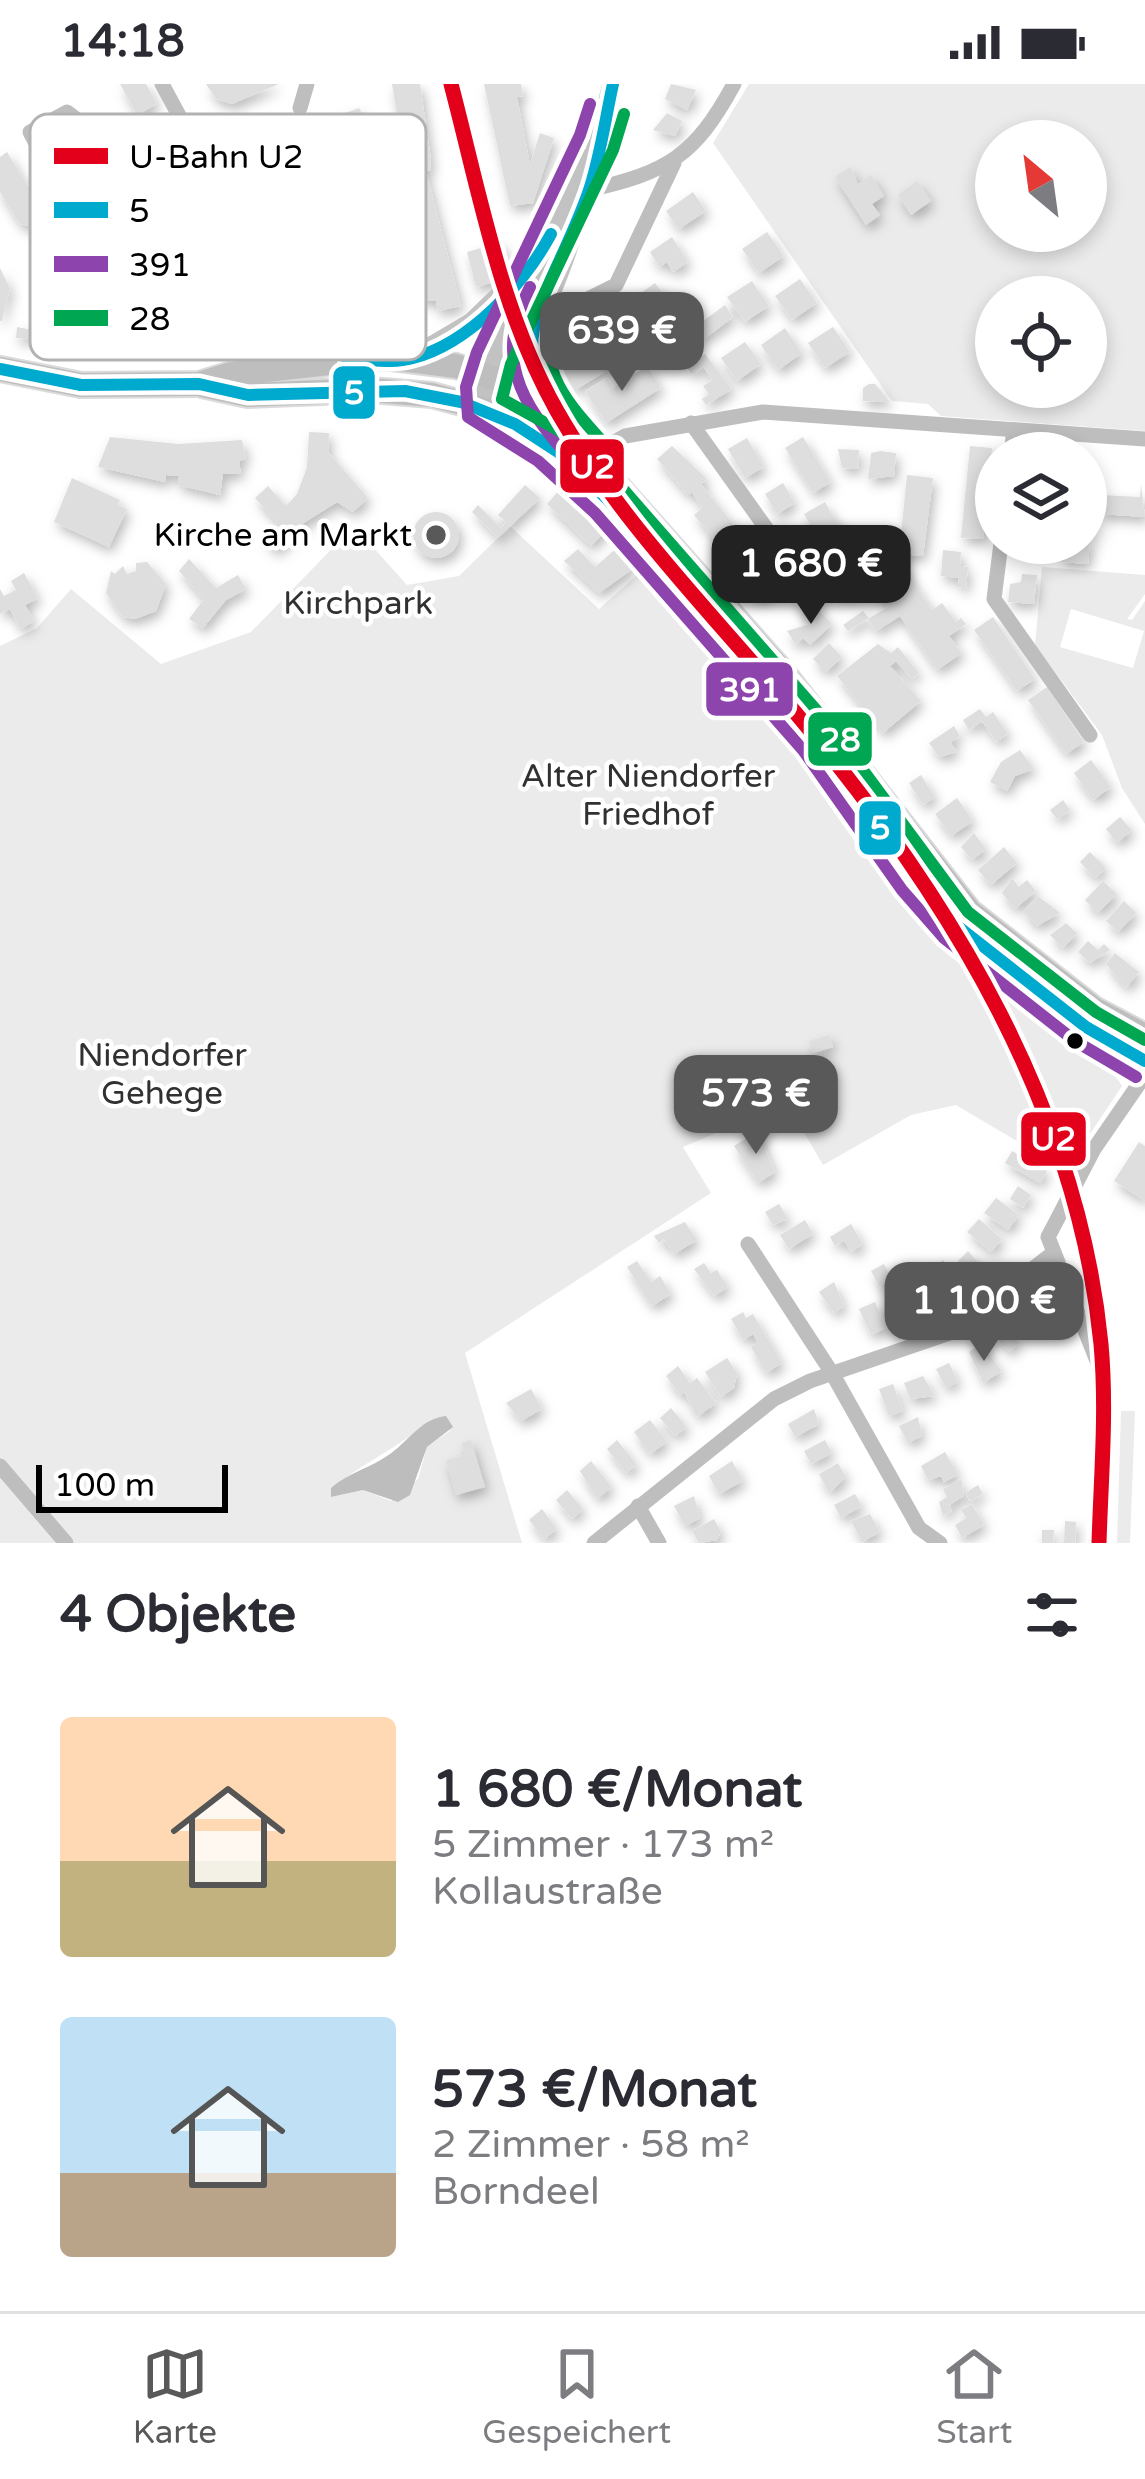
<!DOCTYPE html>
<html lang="de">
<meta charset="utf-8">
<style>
body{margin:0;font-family:"Varela Round",sans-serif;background:#f2f2f3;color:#2b2b33;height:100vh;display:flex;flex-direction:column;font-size:45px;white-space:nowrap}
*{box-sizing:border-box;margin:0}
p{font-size:39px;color:#7c7c81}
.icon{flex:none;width:66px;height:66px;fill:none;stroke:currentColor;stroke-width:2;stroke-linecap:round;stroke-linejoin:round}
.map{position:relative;height:1459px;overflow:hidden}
.panel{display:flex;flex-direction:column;background:#fff;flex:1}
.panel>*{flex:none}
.needle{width:78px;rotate:331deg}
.fabs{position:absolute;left:975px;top:36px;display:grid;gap:24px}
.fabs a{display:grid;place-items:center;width:132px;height:132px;border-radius:50%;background:#fff;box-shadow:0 6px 18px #0003;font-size:60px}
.scale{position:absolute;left:36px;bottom:30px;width:192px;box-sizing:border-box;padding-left:12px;border:6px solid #000;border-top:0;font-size:33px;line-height:42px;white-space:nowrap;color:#000;-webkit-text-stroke:9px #fff;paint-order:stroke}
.price{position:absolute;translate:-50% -102px;padding:0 27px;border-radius:24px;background:#595959;color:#fff;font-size:39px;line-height:78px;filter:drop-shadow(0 3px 6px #0008)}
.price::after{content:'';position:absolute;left:50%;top:72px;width:36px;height:27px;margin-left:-18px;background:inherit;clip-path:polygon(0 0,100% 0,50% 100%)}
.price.active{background:#222;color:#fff}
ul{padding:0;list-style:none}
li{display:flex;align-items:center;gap:36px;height:300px;padding:0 60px}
li span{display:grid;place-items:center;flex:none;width:336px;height:240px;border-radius:12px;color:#555}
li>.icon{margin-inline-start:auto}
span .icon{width:144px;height:144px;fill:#fffc;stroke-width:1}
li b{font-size:51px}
h2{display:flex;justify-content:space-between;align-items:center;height:144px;padding:0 60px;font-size:51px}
.status{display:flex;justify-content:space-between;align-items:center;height:84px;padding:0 60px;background:#fff;direction:ltr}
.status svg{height:33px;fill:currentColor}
.dock{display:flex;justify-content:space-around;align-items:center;height:168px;border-top:3px solid #e1e1e2;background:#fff;font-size:33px;color:#7c7c81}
.dock a{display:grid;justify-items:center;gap:6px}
.dock .active{color:#595959}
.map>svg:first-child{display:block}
</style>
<div class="status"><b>14:18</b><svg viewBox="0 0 49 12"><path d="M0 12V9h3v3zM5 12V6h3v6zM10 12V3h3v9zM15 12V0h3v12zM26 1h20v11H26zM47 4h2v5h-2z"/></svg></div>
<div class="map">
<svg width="1145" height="1459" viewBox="0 0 1145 1459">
<defs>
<filter id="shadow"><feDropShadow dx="3.5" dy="6" stdDeviation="6" flood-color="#0004"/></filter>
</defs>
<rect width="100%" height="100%" fill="#fff"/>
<g fill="#ebebeb" fill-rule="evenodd">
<path d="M749,0H1145V347L941,332L928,320L892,317L713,59ZM996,57H1086V147H996ZM996,213H1086V303H996Z"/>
<path d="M354,442L407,501L459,492L510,442L599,525L647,482C708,553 771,623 828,698C882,768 928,842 994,903C1023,931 1108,973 1122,1002L1066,1086L956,1021L911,1031L823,1081L787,1019L683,1063L711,1109L465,1269L522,1459H0V562L37,544L71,505L161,580L251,548ZM421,1342L451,1346L427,1363L418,1395L391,1417L363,1406L331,1413C334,1392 400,1365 421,1342Z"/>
<path d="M1042,483L1145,491V510L1127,535L1132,536L1145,517V740L1122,704L1102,651L1035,561ZM1071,525L1144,547L1133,584L1060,563Z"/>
<polygon points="1121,1327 1135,1327 1130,1459 1117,1459"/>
</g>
<path fill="#bdbdbd" d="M446,1332L453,1343L427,1363L410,1411L398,1418L363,1406L331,1413V1404C349,1388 371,1384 390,1370C410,1356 420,1335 446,1332Z"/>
<g fill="#dedede" filter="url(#shadow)">
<polygon points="120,0 146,0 157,20 137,31"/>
<polygon points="206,0 279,0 232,20 216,15"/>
<polygon points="392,0 420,0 430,69 431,86 426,87 461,222 438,227 436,217 412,215 409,186 404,185 335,205 330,237 304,237 298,178 415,143"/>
<polygon points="484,0 521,0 523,12 517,13 530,81 540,49 554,54 533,119 510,122"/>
<polygon points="671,0 696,6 687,26 665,15"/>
<polygon points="359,24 373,50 338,68 326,36"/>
<polygon points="667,29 682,37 675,52 653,46"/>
<polygon points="179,55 191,85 168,93 163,102 153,95 114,117 108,128 87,133 64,151 20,140 0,108 0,73 7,68 37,117 58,122"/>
<polygon points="850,83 858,100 871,91 884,112 872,120 880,131 866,141 835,93"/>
<polygon points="917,97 931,117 911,131 898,111"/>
<polygon points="693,108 706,127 679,145 666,127"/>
<polygon points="767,148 784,172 759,189 742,165"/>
<polygon points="672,153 688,178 673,188 667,178 659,183 650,168"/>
<polygon points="502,158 508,179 502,181 504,188 496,190 498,197 476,203 467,168"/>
<polygon points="0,184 10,204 2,237 0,237"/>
<polygon points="800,195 817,219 792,236 775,212"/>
<polygon points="752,197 769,222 745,238 727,213"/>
<polygon points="655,199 667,215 649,229 637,212"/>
<polygon points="725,221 733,233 704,255 695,243"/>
<polygon points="54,223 63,224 59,250 66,258 16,254 17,243 33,246 36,226 52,229"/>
<polygon points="575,229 585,244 597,237 615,267 603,275 605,288 575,306 563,287 573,275 553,243"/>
<polygon points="833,243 850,268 825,284 808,259"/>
<polygon points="785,244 802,269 778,286 761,261"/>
<polygon points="745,258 761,280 737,297 721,274"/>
<polygon points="705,270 732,305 706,321 702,315 709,310 703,302 712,296 704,283 692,291 686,282"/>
<polygon points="647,282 661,304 606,339 585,307 607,294 613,304"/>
<polygon points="869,300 875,300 890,318 863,317 863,304"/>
<polygon points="309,348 329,349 328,368 368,414 353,428 337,418 302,440 277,467 264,457 277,438 255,414 268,402 286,422 297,410 307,383"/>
<polygon points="110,353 178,360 242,356 246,375 239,377 241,390 223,390 220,411 178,401 179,392 166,391 165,398 98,383"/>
<polygon points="803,353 831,398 813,409 785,364"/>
<polygon points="747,354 764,383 745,394 728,365"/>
<polygon points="672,362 707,395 701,400 734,441 716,457 694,431 702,424 692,408 688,411 657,375"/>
<polygon points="970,362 992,364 983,455 961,454"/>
<polygon points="838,365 859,366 858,385 842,384"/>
<polygon points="880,367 896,369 894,392 868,395 871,369"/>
<polygon points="907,391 933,394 923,472 899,470"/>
<polygon points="72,394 120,416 118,421 127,425 109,463 54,438"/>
<polygon points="783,399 795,419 777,430 765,410"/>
<polygon points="525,401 540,414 498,454 472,428 478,421 501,444 506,438 498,431"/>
<polygon points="1141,401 1145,433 1100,430 1102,411 1140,413"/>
<polygon points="561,404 607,445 591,462 547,420"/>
<polygon points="1086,415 1093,415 1088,480 1061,478 1062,459 1086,459"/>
<polygon points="825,418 854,467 833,479 804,430"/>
<circle cx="436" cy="451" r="23"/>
<polygon points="742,459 758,475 767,463 775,471 749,495 726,474"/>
<polygon points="889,460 932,526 942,519 956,538 961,534 966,540 949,552 962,569 937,586 900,532 876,547 868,535 888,523 866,489 854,497 855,506 843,511 833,497"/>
<polygon points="619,462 634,484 599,509 564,477 578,465 595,483"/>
<polygon points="943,466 961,468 960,482 968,483 966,504 958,503 959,494 941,492"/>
<polygon points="189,475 216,504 238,491 246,505 226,516 203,544 189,535 204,515 179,487"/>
<polygon points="147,478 166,500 156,527 135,535 123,533 106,509 111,487 115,490 123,482 127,490 136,487 136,479"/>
<polygon points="24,489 38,514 25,521 34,537 20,545 10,525 0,530 0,505 4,512 16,506 11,497"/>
<polygon points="763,490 776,503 759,516 748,504"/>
<polygon points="1022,490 1037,491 1034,520 1008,518 1010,500 1021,498"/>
<polygon points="813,520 832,540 810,561 803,554 796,561 787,547 813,539 803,529"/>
<polygon points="863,527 869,534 848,547 843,541"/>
<polygon points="993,533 1035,595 1017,607 974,546"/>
<polygon points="829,559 842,573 826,588 813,575"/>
<polygon points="878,560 891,569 898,563 919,589 912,595 896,577 890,582 921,617 883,649 837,592"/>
<polygon points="1047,603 1084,658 1066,670 1028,616"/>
<polygon points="980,625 986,633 993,628 1008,650 996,658 982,637 969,646 963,636"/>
<polygon points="954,642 960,652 950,658 957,668 939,673 929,659"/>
<polygon points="1020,666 1034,685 1015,692 1007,707 990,698 1001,678"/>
<polygon points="1091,676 1111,703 1093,716 1074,689"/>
<polygon points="921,691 935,713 923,721 909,699"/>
<polygon points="957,714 973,737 951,752 935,730"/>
<polygon points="1063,716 1070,726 1057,735 1050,726"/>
<polygon points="1120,733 1132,746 1117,759 1106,745"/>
<polygon points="974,749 986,765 972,776 961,763"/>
<polygon points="1004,763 1017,779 991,801 978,786"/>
<polygon points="1090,768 1106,784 1095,794 1080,778"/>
<polygon points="1012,794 1019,803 1027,796 1036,807 1015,825 1002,809"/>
<polygon points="1103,797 1117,810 1098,829 1085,816"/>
<polygon points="1038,812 1060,829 1037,842 1023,828"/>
<polygon points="1124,817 1136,829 1118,848 1106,837"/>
<polygon points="1066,839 1077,849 1063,864 1050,851"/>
<polygon points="1088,857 1098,866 1104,860 1110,866 1090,879 1078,868"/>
<polygon points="1115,869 1139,888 1126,904 1106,880"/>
<polygon points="829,951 833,963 813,969 809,957"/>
<polygon points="758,1047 775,1088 758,1099 734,1062"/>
<polygon points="1139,1058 1145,1062 1145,1117 1114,1097"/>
<polygon points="1012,1067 1047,1087 1040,1099 1005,1079"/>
<polygon points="1018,1102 1031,1111 1023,1124 1010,1115"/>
<polygon points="996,1114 1019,1131 1008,1146 984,1129"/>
<polygon points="779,1120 788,1135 773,1141 765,1128"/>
<polygon points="979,1135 1002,1155 991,1168 967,1148"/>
<polygon points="805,1136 813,1150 789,1165 780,1151"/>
<polygon points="685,1138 697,1156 674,1170 664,1155 659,1159 654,1152"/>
<polygon points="851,1140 863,1160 851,1168 844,1156 835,1162 830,1153"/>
<polygon points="968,1167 979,1179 969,1189 958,1177"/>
<polygon points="943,1176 956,1195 943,1204 930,1186"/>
<polygon points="637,1177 651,1198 660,1192 671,1210 652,1222 627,1183"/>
<polygon points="704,1179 711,1189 717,1186 728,1203 714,1212 694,1185"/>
<polygon points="884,1180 889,1190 880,1204 871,1187"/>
<polygon points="915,1188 923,1189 938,1212 919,1225 904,1194"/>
<polygon points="834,1198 844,1222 834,1229 819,1208"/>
<polygon points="1029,1216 1047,1230 1034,1246 1020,1227"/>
<polygon points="893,1217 895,1221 903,1217 911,1232 897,1239 886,1221"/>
<polygon points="875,1218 886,1244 871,1251 859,1225"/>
<polygon points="743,1228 746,1234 753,1230 782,1279 766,1289 751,1263 758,1259 753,1250 743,1256 731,1235"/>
<polygon points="1004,1243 1019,1259 1009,1268 995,1252"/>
<polygon points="980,1260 1002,1287 983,1299 969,1268"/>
<polygon points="727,1274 737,1289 734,1304 721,1313 705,1288"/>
<polygon points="949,1279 958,1298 946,1304 936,1285"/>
<polygon points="678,1282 690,1299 697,1294 716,1319 697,1333 684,1308 680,1311 666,1292"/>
<polygon points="923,1292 935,1312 910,1315 904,1299"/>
<polygon points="893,1300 903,1327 889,1332 879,1305"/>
<polygon points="531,1305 542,1325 521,1337 506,1319"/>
<polygon points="671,1324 687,1343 675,1352 660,1334"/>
<polygon points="814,1325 819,1340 795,1353 788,1340"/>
<polygon points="918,1333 922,1352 908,1359 899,1342"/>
<polygon points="650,1336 667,1358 650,1370 634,1348"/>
<polygon points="471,1356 485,1403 456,1411 446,1376 465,1371 462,1359"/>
<polygon points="617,1356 637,1381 626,1389 607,1365"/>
<polygon points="825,1356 832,1369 811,1380 804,1367"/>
<polygon points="945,1368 958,1391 944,1398 941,1392 928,1396 921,1382"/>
<polygon points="591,1377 612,1403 597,1415 580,1387"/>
<polygon points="732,1377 743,1397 719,1410 709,1392"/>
<polygon points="838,1379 846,1393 829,1409 819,1390"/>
<polygon points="961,1395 964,1412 949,1421 952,1427 943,1432 939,1418 947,1413 943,1405"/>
<polygon points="978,1401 983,1410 970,1417 965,1409"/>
<polygon points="567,1406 583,1425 572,1435 556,1416"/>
<polygon points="855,1410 862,1422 841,1434 834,1421"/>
<polygon points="694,1412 700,1434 685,1442 674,1422"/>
<polygon points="972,1420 984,1441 962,1454 955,1441 966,1434 961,1426"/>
<polygon points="542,1425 557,1445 544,1455 529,1436"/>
<polygon points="870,1430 880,1448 862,1458 851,1437"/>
<polygon points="714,1435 721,1448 717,1456 699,1459 692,1447"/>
<polygon points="1065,1437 1076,1438 1075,1459 1064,1459"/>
<polygon points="1042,1446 1054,1446 1053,1459 1042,1459"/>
</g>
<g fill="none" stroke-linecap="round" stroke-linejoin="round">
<g stroke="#dbdbdb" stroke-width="28">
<g id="primary">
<polyline points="0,285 81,301 199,300 231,290 384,273 456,282 503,297 578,358 784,590 970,828 1094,925 1145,952"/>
<polyline points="202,301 248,311 370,306 432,311 484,325 549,362 608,416 796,630 943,828 993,874 1086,943 1145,977"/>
</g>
</g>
<g stroke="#bebebe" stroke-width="15">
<polyline points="162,0 246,156 292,281"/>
<polyline points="300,24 307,0"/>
<polyline points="112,62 67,28 30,48 51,88 58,91 112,62 183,37"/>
<path d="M589,106C668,88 695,72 734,0"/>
<polyline points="536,233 552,233 616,201 674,79"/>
<polyline points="691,339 801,493"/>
<polyline points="1011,369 1014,346"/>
<polyline points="591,371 625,352 763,328 1145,355"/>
<polyline points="1001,459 994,515 1090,651"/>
<polyline points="748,1160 832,1289 919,1444 940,1459"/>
<polyline points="0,1382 66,1459"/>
<polyline points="638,1422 659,1459"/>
<polyline points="594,1459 774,1315 810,1297 947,1250 1052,1170"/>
<polyline points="1096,1459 1103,1292 1048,1153 1094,1065 1145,991"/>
</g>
<g stroke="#c2c2c2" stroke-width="21">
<polyline points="528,251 536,293 564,344"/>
<polyline points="411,275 472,239 530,183"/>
<polyline points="483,308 494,273 588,75"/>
<path d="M484,325C557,232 585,111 613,0"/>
</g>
<use href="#primary" stroke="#bebebe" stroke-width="24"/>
<g stroke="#fff" stroke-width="21">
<g id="bus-1">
<path d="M347,275C368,275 392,280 413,274C470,259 524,200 551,150"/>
<polyline points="0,285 81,301 199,300 248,311 405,307 461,318 515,340 558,368 608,416 817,655 917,796 956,841 1086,943 1145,977"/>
<path d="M595,376C485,262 544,231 588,109C600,75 605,36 613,0"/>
</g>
</g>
<g stroke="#fff" stroke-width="21">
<g id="bus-2">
<polyline points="590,20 580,51 477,268 466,303 468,333 538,377 595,429 803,666 902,806 944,854 1075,957 1136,993"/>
<path d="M530,203C489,282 528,328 582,388"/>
</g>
</g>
<g stroke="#fff" stroke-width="21">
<g id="bus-3">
<polyline points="624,30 613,66 511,280 502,315 560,347 622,404 831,643 968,828 1096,928 1145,956"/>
<path d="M562,219C529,282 566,317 608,364"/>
</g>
</g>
<use href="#bus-1" stroke="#00a9ce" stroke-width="12"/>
<use href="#bus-2" stroke="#8e44ad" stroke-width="12"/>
<use href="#bus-3" stroke="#00a651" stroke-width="12"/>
<g stroke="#fff" stroke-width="24">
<path id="metro-1" d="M451,0C480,110 500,226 557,327C623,443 720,537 804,639C952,818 1078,1024 1101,1260C1107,1326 1101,1393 1099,1459"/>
</g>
<use href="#metro-1" stroke="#e2001a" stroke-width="15"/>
</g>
<circle fill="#595959" stroke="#fff" stroke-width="4.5" cx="436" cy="451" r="12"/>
<circle fill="#000" stroke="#fff" stroke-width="4.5" cx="1075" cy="957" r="10"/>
<g text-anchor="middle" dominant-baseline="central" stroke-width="9" stroke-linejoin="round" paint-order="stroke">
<g font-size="33" fill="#000" stroke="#fff" text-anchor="end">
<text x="412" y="451">Kirche am Markt</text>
</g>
<g font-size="33" fill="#313131" stroke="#fff">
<text x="358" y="519">Kirchpark</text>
<text x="648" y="692">Alter Niendorfer<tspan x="648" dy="38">Friedhof</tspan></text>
<text x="162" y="971">Niendorfer<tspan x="162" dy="38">Gehege</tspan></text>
</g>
</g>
<rect x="30" y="30" width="396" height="246" rx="18" fill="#fff" stroke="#b2b2b2" stroke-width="3"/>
<rect x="54" y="64" width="54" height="16" fill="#e2001a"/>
<rect x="54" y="118" width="54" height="16" fill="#00a9ce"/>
<rect x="54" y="172" width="54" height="16" fill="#8e44ad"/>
<rect x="54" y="226" width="54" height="16" fill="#00a651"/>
<g font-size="33" fill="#000">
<text x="129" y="84">U-Bahn U2</text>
<text x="129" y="138">5</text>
<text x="129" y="192">391</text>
<text x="129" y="246">28</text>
</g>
<g stroke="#fff" stroke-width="4.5">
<rect x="331" y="280" width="46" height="57" rx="12" fill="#00a9ce"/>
<rect x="558" y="353" width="68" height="58" rx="12" fill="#e2001a"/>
<rect x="704" y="576" width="91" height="58" rx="12" fill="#8e44ad"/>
<rect x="806" y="626" width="68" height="58" rx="12" fill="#00a651"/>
<rect x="857" y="715" width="46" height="58" rx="12" fill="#00a9ce"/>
<rect x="1019" y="1026" width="69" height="58" rx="12" fill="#e2001a"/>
</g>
<g font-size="33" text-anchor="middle" font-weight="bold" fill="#fff">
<text x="354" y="320">5</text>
<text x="592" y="394">U2</text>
<text x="750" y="617">391</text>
<text x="840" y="667">28</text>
<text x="880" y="755">5</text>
<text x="1053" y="1066">U2</text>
</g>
</svg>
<div class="fabs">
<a><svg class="needle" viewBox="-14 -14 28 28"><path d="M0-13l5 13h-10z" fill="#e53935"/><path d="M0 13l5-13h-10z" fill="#7c7c81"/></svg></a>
<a><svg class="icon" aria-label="locate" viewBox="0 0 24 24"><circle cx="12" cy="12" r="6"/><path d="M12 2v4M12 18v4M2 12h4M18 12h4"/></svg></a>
<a><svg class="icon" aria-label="layers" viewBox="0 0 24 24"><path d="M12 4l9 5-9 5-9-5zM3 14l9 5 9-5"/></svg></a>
</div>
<div class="scale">100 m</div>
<b class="price" style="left:622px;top:310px">639 €</b>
<b class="price active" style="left:811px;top:543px">1 680 €</b>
<b class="price" style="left:756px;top:1073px">573 €</b>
<b class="price" style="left:984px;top:1280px">1 100 €</b>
</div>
<section class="panel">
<h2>4 Objekte<svg class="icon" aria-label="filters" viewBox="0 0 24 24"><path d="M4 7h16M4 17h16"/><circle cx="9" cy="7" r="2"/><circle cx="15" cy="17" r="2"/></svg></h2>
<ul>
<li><span style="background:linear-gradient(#ffd9b3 60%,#c2b280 0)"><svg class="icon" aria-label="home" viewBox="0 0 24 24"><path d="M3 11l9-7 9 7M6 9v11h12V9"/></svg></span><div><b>1 680 €/Monat</b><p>5 Zimmer · 173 m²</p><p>Kollaustraße</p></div></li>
<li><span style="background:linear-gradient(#bfe0f5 65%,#b9a48a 0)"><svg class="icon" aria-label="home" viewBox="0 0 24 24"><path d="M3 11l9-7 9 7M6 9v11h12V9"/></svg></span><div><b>573 €/Monat</b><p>2 Zimmer · 58 m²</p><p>Borndeel</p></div></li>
</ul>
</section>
<nav class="dock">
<a class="active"><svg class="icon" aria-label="map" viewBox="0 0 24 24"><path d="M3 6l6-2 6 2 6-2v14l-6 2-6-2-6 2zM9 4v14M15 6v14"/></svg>Karte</a>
<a><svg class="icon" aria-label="saved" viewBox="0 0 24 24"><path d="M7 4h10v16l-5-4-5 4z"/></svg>Gespeichert</a>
<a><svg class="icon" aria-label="home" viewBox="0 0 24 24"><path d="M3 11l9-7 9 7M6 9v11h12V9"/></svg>Start</a>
</nav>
